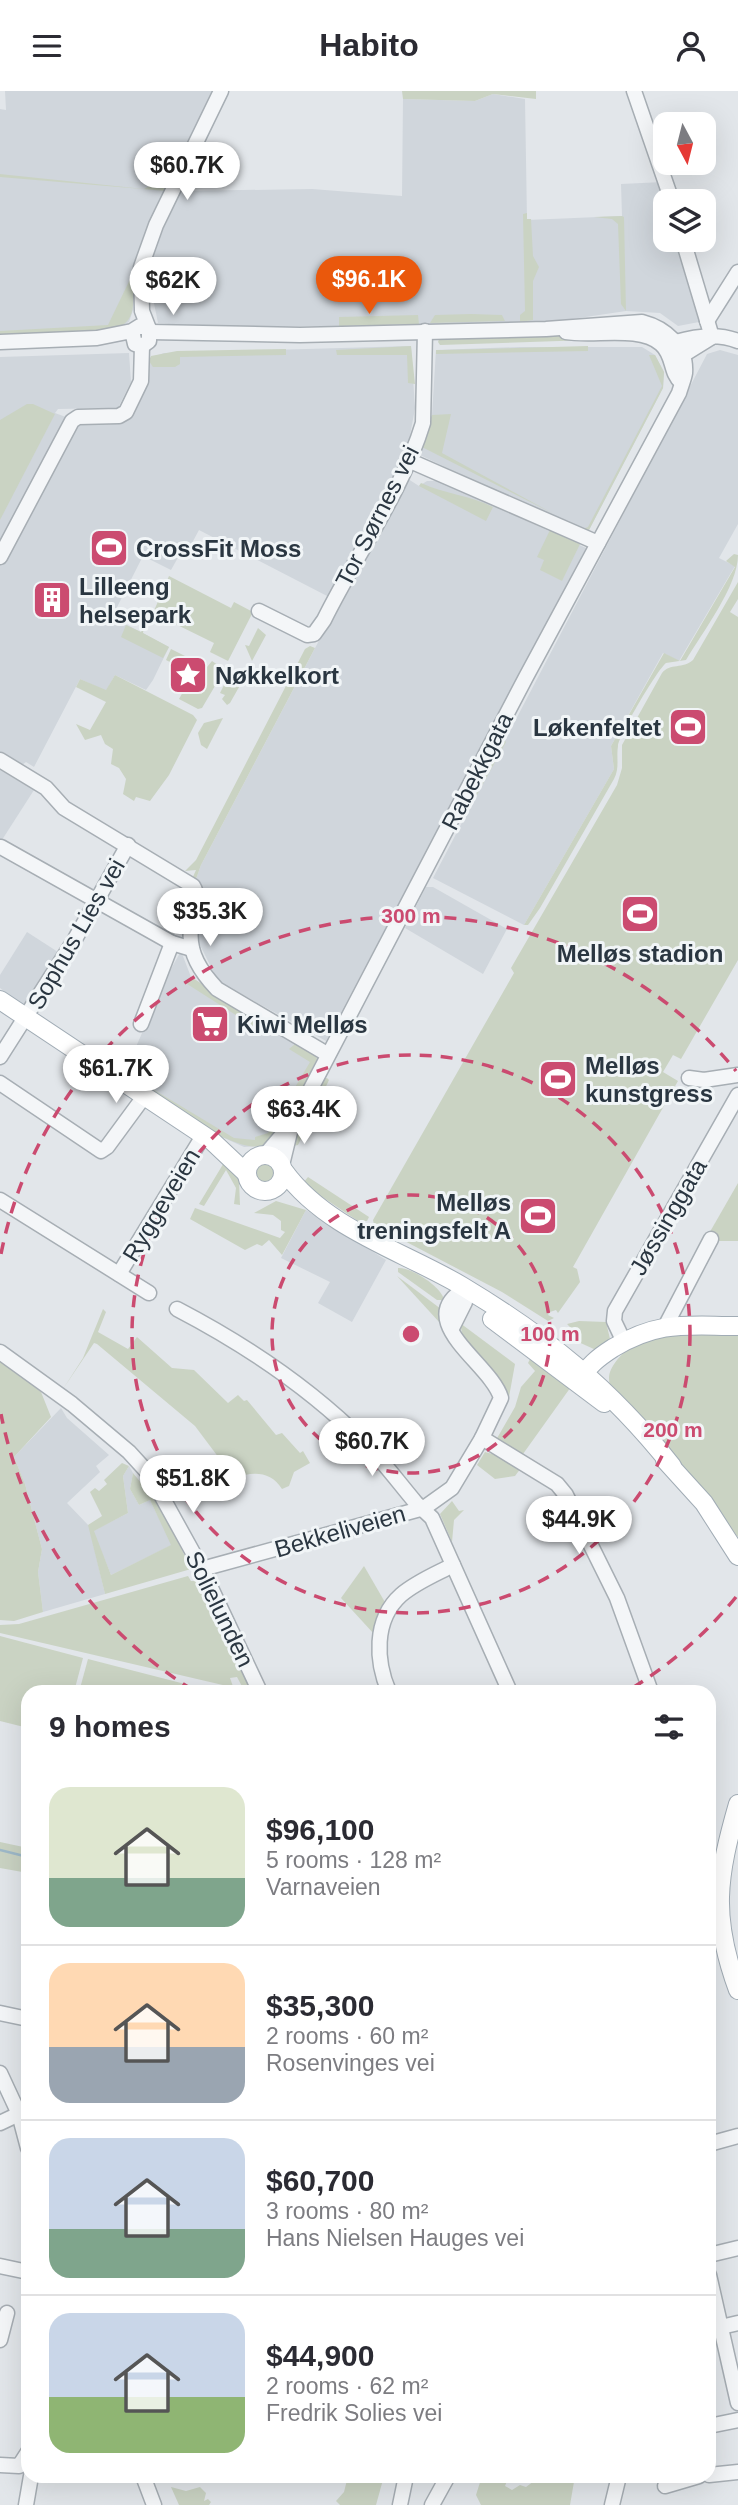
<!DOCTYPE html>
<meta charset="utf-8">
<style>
body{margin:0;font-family:Arial,sans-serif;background:#f7f7f7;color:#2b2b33;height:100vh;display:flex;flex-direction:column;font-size:26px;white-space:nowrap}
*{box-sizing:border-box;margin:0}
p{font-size:23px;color:#7c7c81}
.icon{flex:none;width:38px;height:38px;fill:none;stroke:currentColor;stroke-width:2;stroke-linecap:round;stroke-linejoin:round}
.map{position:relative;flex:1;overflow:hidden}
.side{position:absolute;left:21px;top:1594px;width:695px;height:798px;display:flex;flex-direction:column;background:#fff;border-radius:21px;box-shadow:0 7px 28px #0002}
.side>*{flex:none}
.needle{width:46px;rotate:173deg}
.tools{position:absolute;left:653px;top:21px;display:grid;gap:14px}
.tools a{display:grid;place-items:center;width:63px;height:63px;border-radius:14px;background:#fff;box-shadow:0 7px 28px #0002;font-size:35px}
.price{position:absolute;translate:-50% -60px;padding:0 16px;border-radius:24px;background:#fff;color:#222;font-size:23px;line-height:46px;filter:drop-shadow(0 2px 4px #0008)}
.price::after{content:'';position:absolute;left:50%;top:42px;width:21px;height:16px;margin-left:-10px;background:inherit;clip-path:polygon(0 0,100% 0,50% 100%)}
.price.current{background:#ea580c;color:#fff}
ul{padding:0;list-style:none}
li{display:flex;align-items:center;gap:21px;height:175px;padding:0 28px}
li+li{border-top:2px solid #e1e1e2}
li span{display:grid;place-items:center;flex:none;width:196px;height:140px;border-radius:21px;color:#555}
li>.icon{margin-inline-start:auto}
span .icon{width:84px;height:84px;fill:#fffc;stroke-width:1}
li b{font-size:30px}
h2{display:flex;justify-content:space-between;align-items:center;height:84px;padding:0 28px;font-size:30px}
header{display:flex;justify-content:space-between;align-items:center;height:91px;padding:0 28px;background:#fff;font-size:32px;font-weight:600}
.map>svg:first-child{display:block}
</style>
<header><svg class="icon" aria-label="menu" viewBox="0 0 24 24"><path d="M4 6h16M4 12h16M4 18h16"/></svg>Habito<svg class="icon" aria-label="person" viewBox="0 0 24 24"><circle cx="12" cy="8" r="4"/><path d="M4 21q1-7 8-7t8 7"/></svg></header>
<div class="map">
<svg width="738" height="2414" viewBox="0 0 738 2414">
<rect width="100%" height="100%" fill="#e2e6ea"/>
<g fill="#d0d6dc">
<polygon points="5,0 215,0 151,136 134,180 133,219 129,231 114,238 0,244 0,18 6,19"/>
<polygon points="493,3 525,8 527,129 622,125 621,93 663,91 665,149 682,149 702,222 699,231 678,235 660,222 626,220 552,231 504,232 213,237 158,232 148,183 159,147 181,100 312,98 402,105 403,8 475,10"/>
<polygon points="411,255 415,317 408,356 329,506 199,439 185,465 180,463 171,479 143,465 112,526 169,556 153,589 146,599 115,584 106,600 80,588 34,676 26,671 22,674 0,661 0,266 129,262 131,291 118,317 58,318 55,322 82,332 127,328 144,297 150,267 164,262"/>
<polygon points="520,256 642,256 655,264 664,281 663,297 589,439 584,440 554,428 420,364 432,324 436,259"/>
<polygon points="720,259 738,264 738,433 719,467 735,475 679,570 663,562 611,655 614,678 524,834 433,787 707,263"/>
<polygon points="405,386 419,395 427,390 440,390 586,457 326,950 218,890 199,852 195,791 201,774"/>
<polygon points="0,679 34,699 0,752"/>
<polygon points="426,796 433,796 507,838 483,883 405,837"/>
<polygon points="27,841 58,861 24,915 0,897 0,884"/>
<polygon points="181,860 191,886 300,954 317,968 274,1045 263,1055 244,1056 222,1046 125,981 166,887"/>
<polygon points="306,1119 386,1169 352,1231 318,1212 330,1191 281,1167"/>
<polygon points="61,1317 67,1327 109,1364 96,1375 100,1381 67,1412 89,1435 105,1503 43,1521 38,1481 42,1458 25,1393 14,1366"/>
<polygon points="129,1375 133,1382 130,1398 139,1414 150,1409 172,1454 111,1484 93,1440 128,1422 123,1385"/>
</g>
<g fill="#cad3c3">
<polygon points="402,0 536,0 536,8 493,3 475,10 403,8"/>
<polygon points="164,78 171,79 174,83 166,100 0,86 0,83 9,84 144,98 151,94 164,95 167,82 162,81"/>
<polygon points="527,122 527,128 531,128 533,165 539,176 533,190 533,229 520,231 520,224 525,220 523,123"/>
<polygon points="622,125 624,126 626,220 621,213 618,133 612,128 594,126"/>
<path d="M134,180C130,205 142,229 114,238L0,244V240L108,234Z"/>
<polygon points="471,223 502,224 505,230 430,232 435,224"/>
<polygon points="418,224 419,233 339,235 339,226"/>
<polygon points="551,244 589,249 440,254 438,251 440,246"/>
<polygon points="411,255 415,293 408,292 407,264 337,264 336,259"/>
<polygon points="588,255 588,260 436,263 436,259 442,259"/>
<polygon points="286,258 286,264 180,266 180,273 175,276 153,276 149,270 151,265 177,260"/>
<polygon points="649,264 655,264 664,281 663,297 589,439 583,438 588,436 662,295"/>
<polygon points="27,313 33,313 55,323 0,429 0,329"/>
<polygon points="451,323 442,362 554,423 420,355 432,324"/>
<path d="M421,392C445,403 469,404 493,416L486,430L419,395Z"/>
<polygon points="550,439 580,453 562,490 540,479 544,469 537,466"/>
<path d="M734,463L738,464C738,495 702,542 686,569L666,572C657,579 619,644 618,655C616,667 620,676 614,688L540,817L528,834H524L614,678L611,655L664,562L680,570L735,476L726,470Z"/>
<polygon points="169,485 231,517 234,511 253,521 228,570 210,561 214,552 153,522"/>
<path d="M738,491V508L730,521L738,526V869L681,968L673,964L663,981L678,990L573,1176L577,1178L580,1191L558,1222L556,1219L550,1221L548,1224L554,1227L548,1230L502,1201L374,1134L373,1129L514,882L511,877L617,694L622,677V654L662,582C670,572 683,578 693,569Z"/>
<polygon points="126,534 141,541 144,536 143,542 169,556 163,567 121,546"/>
<polygon points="258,537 266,544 252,570 245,554 249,555"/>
<polygon points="310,555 315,557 201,774 195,791 192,788 196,779 185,780 196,769 305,558"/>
<polygon points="171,558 207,576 212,570 221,576 222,583 202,617 198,618 179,608 193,583 166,569"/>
<polygon points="247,582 230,612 227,614 222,608 225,604 220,602 228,586"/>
<polygon points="115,584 193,624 197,629 169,684 150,710 136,706 134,710 123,703 126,688 119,677 111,673 113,658 105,653 101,644 85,649 76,633 90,639 106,611 76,596 80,588 106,599"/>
<polygon points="223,627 207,658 201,654 198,642 204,632"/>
<polygon points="502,648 506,651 467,722 463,720"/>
<polygon points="191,886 257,928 253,935 184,891"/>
<path d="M295,953L315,962L317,968C305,991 287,1036 268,1052C243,1072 151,1002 126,986V975L131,985L234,1047L255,1049V1046L268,1042L310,971L289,958Z"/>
<polygon points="327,987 329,989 298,1054 293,1055 290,1051 322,988"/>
<polygon points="225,1070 239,1090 240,1114 234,1113 236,1097 226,1079 204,1115 199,1113"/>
<circle cx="266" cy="1083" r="10"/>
<polygon points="308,1086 369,1126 367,1130 358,1130 309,1097 303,1092"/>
<polygon points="738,1092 738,1150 713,1150 707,1146"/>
<polygon points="276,1110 306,1119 282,1164 269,1149 262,1155 257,1153 245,1159 190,1128 195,1117 280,1147 285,1141 281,1139 281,1130 273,1124 254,1122"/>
<path d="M398,1177C411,1176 442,1196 444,1209H437L398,1181Z"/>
<polygon points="397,1185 441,1218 442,1230 440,1232"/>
<path d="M103,1218L106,1221L98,1241L128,1258L137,1246L172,1277L194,1279L228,1312L238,1304L244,1310L247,1309L276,1344L282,1342L300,1362L303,1360L310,1372L294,1381L289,1395L282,1398C271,1380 253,1380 234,1387L195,1335L97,1253L94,1252L63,1298L83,1267Z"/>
<polygon points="579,1230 606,1231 610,1248 596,1259 574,1249 578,1244 567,1233"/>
<polygon points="460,1232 515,1273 509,1306 506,1307 463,1247"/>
<path d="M738,1242V1446L610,1294C607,1284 611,1277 617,1269C645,1234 697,1243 738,1242Z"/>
<polygon points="0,1268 41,1301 51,1326 14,1366 25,1393 42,1458 38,1481 43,1521 14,1530 0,1529"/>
<polygon points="530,1268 573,1293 523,1363 523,1368 496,1349 515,1316 521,1296 535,1280 528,1272"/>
<polygon points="485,1361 503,1366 521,1377 515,1385 495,1388 477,1374"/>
<polygon points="122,1372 129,1375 123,1385 128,1422 94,1440 111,1484 171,1454 150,1409 139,1414 130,1398 133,1382 163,1419 191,1478 105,1503 88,1434 102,1425 90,1401 95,1397 99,1400 107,1393 104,1389"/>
<polygon points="452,1410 459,1420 464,1419 454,1429 452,1451 440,1423"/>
<polygon points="364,1475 386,1513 374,1543 341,1507"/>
<polygon points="188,1485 191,1490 197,1490 230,1555 234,1558 253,1601 245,1601 237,1586 230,1587 235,1601 231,1601 227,1595 0,1542 0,1534 19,1533"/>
<polygon points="0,1545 83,1567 74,1601 28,1601 28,1637 0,1630"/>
<polygon points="88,1568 216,1601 79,1601"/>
<polygon points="0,1751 28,1757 28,1782 0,1777"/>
<polygon points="348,2385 384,2385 376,2414 340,2414 336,2410 344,2401"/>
<polygon points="482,2385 509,2385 505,2395 512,2399 520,2394 526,2396 534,2390 533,2385 541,2388 542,2385 575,2385 570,2414 481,2414 476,2404"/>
<polygon points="171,2396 186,2400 200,2396 206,2402 204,2410 208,2408 211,2411 209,2414 179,2414"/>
</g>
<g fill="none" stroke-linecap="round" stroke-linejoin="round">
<polyline stroke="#9eb9c9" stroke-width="2.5" points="0,1759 28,1766"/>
<g stroke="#a7aeb4" stroke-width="17">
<g id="minor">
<polyline points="634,0 672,110"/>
<polyline points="683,149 712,246"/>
<polyline points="707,230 738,181"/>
<polyline points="149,238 142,220 141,176 156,134 221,0"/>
<path d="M150,241L300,244L546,238L642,231C665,237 687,255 685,282C684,288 681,295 679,302L526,586L294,1030L265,1064"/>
<path d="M566,241C594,246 639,234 661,253C674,264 670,282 681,291"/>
<path d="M712,246L683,264L669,263L676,251C696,245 718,242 738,250"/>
<polyline points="0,251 97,247 132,240 140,235 149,238 149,250 142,255 135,253 132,240"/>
<polyline points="408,369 598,452"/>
<polyline points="0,466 72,330 78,326 119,325 126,321 141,290 142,255"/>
<path d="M259,520L307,544L314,543L324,529C356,464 402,401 423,332L425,240"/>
<path d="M0,669L46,697L64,717L193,795C201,808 193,824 191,838C188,862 201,881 217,898L327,963"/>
<polyline points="1,756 172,852 192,858"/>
<polyline points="141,933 172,852"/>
<polyline points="0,966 75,848 128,754"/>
<polyline points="689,987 704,989 738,984"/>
<polyline points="0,992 101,1060 107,1056 143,1007"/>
<polyline points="282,1074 290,1041"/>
<polyline points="0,1109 149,1202"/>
<polyline points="119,1183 203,1045"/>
<path d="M177,1218C246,1254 309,1296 364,1351C383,1370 399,1392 416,1412L432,1427L510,1601"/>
<polyline points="666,1234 711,1148"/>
<polyline points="452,1237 465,1211 466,1197"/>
<polyline points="624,1251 614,1230 615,1220 738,1004"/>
<polyline points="0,1261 72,1313 129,1361 150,1384 202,1478 260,1601"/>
<polyline points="482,1347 557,1393 566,1404 617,1507 651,1601"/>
<path d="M202,1478L424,1417L452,1397L482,1347L501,1307C491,1272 410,1230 466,1197"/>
<path d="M389,1601C376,1571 373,1529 401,1504C416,1491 436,1483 453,1474"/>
<polyline points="0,1922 28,1928"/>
<polyline points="0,1982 19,2023 28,2057"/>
<polyline points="0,2032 19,2023"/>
<polyline points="709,2053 738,2045"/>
<polyline points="709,2164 738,2157"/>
<polyline points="0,2175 28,2181"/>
<polyline points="709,2184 738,2312"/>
<polyline points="721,2236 738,2232"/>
<polyline points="0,2249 7,2222"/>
<polyline points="709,2335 738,2329"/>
<polyline points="0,2374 19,2375 28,2361"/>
<polyline points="709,2384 738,2381"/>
<polyline points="143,2385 154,2414"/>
<polyline points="665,2395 699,2385"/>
<polyline points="26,2414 31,2385"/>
<polyline points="400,2414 406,2385"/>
<polyline points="432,2414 448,2385"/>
<polyline points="612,2414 619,2385"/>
</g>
</g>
<g stroke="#a1acb5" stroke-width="20">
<g id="major">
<polyline points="0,909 212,1050 247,1083"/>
<circle cx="265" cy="1082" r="18"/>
<path d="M284,1080C326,1138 403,1160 462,1195C547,1246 610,1297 672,1375"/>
<polyline points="492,1228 604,1312"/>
<path d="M580,1290C587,1275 599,1266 613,1257C660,1229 686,1235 738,1235"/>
<polyline points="665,1369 704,1412 738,1465"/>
<path d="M738,1713C717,1786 711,1826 738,1899"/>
</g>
</g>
<use href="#minor" stroke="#f4f6f8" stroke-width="14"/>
<use href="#major" stroke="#fff" stroke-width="18"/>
</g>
<g fill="none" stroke="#cb4b70" stroke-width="3.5" stroke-dasharray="12 9">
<circle cx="411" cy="1243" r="139"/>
<circle cx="411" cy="1243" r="279"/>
<path d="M736 1506A418 418 0 0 1 629 1599M193 1599A418 418 0 0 1 1 1323M1 1163A418 418 0 0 1 736 980"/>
</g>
<defs>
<g id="stadium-square" transform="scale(2.0125)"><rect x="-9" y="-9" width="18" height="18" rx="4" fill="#cb4b70" stroke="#f1f5f7"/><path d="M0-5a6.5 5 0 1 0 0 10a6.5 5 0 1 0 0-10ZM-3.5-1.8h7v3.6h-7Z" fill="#fff"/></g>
<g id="building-square" transform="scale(2.0125)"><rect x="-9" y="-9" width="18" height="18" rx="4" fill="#cb4b70" stroke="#f1f5f7"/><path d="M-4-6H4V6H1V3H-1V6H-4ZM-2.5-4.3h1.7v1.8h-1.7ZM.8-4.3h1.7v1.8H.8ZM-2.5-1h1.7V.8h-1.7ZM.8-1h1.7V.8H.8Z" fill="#fff"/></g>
<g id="sight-square" transform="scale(2.0125)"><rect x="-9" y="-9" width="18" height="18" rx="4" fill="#cb4b70" stroke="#f1f5f7"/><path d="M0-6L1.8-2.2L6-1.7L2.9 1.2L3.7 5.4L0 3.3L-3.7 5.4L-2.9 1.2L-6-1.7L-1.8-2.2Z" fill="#fff"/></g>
<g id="supermarket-square" transform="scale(2.0125)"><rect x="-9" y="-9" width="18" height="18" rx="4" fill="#cb4b70" stroke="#f1f5f7"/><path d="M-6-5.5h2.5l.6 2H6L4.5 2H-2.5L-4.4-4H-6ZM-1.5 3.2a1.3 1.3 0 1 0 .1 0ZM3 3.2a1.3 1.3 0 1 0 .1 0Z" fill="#fff"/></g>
</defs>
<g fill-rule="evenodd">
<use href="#stadium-square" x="109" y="457"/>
<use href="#building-square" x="52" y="509"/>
<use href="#sight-square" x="188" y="584"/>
<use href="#stadium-square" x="688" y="636"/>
<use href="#stadium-square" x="640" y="823"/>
<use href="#supermarket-square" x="210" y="933"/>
<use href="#stadium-square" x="558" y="988"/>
<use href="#stadium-square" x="538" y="1125"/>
</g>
<g text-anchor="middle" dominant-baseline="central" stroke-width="6" stroke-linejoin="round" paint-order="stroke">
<g font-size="24" fill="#2a3641" stroke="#f1f5f7">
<text transform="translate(377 425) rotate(-63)">Tor Sørnes vei</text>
<text transform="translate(477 680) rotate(-63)">Rabekkgata</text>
<text transform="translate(76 843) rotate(-60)">Sophus Lies vei</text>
<text transform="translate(161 1114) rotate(-59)">Ryggeveien</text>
<text transform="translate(668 1126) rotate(-60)">Jøssinggata</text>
<text transform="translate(340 1440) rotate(-16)">Bekkeliveien</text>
<text transform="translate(220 1518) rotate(64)">Solielunden</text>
</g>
<g font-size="24" font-weight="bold" fill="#2a3641" stroke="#f1f5f7" text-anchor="start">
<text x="136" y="457">CrossFit Moss</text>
<text x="79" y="495">Lilleeng<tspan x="79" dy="28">helsepark</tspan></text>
<text x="215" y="584">Nøkkelkort</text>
<text x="661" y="636" text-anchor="end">Løkenfeltet</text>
<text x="640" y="862" text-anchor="middle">Melløs stadion</text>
<text x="237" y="933">Kiwi Melløs</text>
<text x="585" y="974">Melløs<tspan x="585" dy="28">kunstgress</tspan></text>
<text x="511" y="1111" text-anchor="end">Melløs<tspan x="511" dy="28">treningsfelt A</tspan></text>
</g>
</g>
<circle cx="411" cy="1243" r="10" fill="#cb4b70" stroke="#f1f5f7" stroke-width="3.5"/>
<g font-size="21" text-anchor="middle" font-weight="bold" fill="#cb4b70" stroke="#f1f5f7" stroke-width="6" stroke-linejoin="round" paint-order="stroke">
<text x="411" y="832">300 m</text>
<text x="550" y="1250">100 m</text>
<text x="673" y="1346">200 m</text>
</g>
</svg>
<div class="tools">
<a><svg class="needle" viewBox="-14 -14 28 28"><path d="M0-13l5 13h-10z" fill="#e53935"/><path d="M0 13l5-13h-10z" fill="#7c7c81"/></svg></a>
<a><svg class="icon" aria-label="layers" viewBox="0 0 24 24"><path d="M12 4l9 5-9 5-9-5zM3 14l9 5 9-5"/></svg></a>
</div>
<b class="price" style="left:187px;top:111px">$60.7K</b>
<b class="price current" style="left:369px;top:225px">$96.1K</b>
<b class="price" style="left:173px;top:226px">$62K</b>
<b class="price" style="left:210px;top:857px">$35.3K</b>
<b class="price" style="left:116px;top:1014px">$61.7K</b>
<b class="price" style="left:304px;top:1055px">$63.4K</b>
<b class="price" style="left:372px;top:1387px">$60.7K</b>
<b class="price" style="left:193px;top:1424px">$51.8K</b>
<b class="price" style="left:579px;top:1465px">$44.9K</b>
<section class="side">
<h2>9 homes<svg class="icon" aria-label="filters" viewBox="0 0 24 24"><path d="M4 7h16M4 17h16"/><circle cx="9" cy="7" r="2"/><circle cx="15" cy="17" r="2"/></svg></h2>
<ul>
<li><span style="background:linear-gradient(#dfe7d0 65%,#7fa58c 0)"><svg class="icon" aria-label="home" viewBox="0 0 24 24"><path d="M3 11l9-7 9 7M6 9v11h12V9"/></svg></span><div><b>$96,100</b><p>5 rooms · 128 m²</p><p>Varnaveien</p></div></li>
<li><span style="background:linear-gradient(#ffd9b3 60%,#9aa5b1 0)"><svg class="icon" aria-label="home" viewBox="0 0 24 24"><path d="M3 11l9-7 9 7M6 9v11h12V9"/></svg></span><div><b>$35,300</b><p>2 rooms · 60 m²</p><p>Rosenvinges vei</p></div></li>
<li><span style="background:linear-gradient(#c9d6e8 65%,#7fa58c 0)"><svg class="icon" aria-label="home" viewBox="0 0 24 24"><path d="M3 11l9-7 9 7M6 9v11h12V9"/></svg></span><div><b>$60,700</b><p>3 rooms · 80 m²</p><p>Hans Nielsen Hauges vei</p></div></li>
<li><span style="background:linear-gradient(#c9d6e8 60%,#8fb573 0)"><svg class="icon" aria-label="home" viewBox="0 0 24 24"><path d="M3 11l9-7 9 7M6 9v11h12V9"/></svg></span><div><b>$44,900</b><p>2 rooms · 62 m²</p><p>Fredrik Solies vei</p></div></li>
</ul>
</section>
</div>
